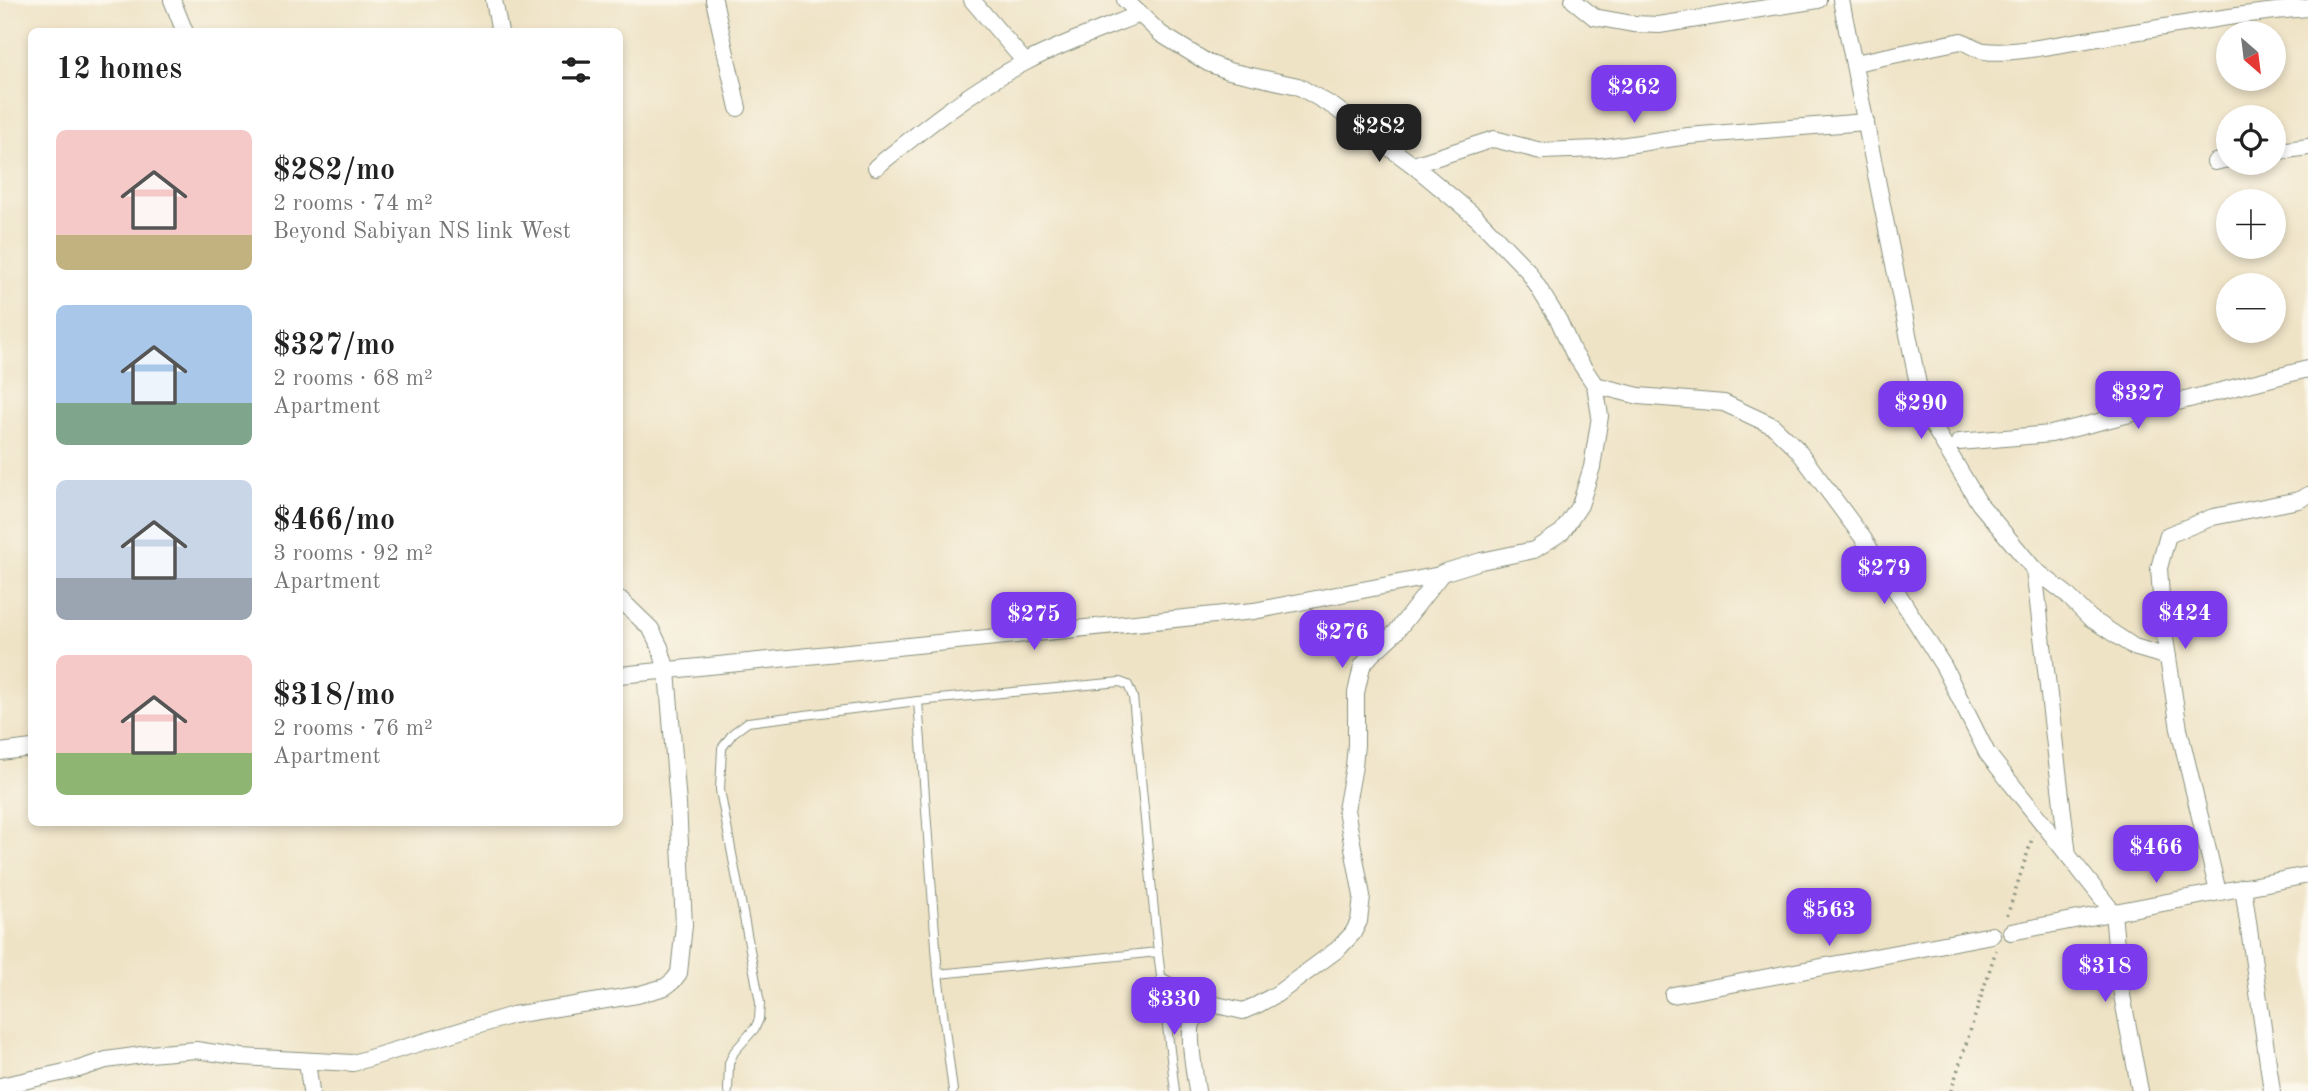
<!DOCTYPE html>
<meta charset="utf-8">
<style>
body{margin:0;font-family:"Old Standard TT",serif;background:#f6f6f6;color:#222;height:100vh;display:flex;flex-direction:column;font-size:26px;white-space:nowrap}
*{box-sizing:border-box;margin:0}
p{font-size:23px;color:#767676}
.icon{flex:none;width:38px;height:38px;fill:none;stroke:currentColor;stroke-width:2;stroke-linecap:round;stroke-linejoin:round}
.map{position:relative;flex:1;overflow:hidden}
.details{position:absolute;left:28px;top:28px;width:595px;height:798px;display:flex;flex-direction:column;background:#fff;border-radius:10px;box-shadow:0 4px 10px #0003}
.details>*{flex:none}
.needle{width:46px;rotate:152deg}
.buttons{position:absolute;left:2216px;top:21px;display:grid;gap:14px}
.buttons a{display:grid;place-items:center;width:70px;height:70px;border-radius:50%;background:#fff;box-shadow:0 4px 10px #0003;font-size:35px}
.price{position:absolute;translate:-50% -60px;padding:0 16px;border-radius:14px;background:#7c3aed;color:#fff;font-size:23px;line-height:46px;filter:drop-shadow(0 2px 4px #0008)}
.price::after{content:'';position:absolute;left:50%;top:42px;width:21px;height:16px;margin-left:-10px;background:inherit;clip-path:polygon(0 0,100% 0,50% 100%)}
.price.on{background:#222;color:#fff}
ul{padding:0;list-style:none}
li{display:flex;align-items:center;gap:21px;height:175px;padding:0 28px}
li span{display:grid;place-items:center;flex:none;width:196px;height:140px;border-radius:10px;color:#555}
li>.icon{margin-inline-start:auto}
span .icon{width:84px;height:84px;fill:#fffc;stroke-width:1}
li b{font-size:30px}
h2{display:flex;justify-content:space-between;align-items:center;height:84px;padding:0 28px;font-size:30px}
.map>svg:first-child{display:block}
</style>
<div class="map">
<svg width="2308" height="1091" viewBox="0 0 2308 1091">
<rect width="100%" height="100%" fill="#fbf7ec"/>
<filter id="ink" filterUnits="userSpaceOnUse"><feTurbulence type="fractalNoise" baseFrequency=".0143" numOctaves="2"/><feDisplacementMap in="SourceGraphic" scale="14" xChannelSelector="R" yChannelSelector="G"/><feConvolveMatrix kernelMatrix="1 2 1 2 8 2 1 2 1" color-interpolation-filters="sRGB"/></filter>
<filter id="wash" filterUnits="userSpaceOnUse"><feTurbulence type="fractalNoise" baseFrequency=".00686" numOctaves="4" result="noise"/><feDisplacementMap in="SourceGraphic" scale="28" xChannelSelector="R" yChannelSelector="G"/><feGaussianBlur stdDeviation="1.57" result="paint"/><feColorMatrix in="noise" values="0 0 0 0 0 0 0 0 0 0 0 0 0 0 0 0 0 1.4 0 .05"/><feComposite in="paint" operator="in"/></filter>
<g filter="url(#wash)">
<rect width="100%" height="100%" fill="#efe3c6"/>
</g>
<g filter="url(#ink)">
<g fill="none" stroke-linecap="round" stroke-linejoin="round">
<g stroke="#87907d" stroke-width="10">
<g id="lane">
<polyline points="918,701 938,974 953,1091"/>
<polyline points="938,974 1158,952"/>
<polyline points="1161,977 1212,1004"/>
<polyline points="728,1091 729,1063 734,1052 755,1028 759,1019 760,1003 720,790 722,748 733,733 748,722 918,701 1120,682 1128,685 1133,697 1158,952 1175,1091"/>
</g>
</g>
<g stroke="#87907d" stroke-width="18">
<g id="street">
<polyline points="172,0 185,32"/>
<polyline points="494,0 500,32"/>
<polyline points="714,0 738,108"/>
<polyline points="972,0 1025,62"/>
<path d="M1125,0L1161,34L1208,63L1229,71L1298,86L1334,107L1413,165L1477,218L1528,271L1559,321L1573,352L1595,385L1600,416L1592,467L1580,505L1562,532L1534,550L1481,561L1442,573L1396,632L1372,654L1362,666L1356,693V745L1354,766L1346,810L1362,896L1359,921L1353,933L1338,949L1277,994L1257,1005L1243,1011L1212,1004C1205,1010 1195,1015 1192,1024C1188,1037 1195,1076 1197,1091"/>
<polyline points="1573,0 1594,17 1633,24 1659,25 1818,0"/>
<polyline points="1841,0 1923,409 1979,503 2034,569 2068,855"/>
<path d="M1855,63L1961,41C1970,44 1976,50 1985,51C2009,55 2060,44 2086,40C2160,28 2233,14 2308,8"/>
<polyline points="2273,152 2308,147"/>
<polyline points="2215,162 2228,159"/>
<polyline points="1413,165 1494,139 1541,151 1599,149 1688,136 1866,122"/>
<path d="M876,167C923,129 972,89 1026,62C1063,43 1102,29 1140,14"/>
<polyline points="1595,385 1639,396 1724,403 1773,426 1797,449 1863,538 1944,667 1987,753 2113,912 2119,979 2140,1091"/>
<polyline points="1959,442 2051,434 2308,369"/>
<polyline points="2034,569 2065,593 2090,618 2134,647 2168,657"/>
<polyline points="620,675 1254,611 1440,575"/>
<polyline points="0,752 32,748"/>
<polyline points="2243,887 2272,1091"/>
<polyline points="2218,892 2179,729 2163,625 2159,568 2168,535 2213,517 2299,500 2308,495"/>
<polyline points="2011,932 2308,875"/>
<polyline points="1673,995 1992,935"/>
<polyline points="307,1061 311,1091"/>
<polyline points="0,1086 79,1069 106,1060 149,1054 196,1050 242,1057 353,1063 513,1015 637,995 665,987 673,981 679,973 684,925 678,804 667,671 660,647 651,629 620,599"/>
</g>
</g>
<g stroke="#87907d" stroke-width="3.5" stroke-dasharray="2 5" stroke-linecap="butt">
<polyline points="2007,916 2033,836"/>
<polyline points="1951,1091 1996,950"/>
</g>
<use href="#lane" stroke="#fff" stroke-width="8"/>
<use href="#street" stroke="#fff" stroke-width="16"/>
</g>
</g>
</svg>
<div class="buttons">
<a><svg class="needle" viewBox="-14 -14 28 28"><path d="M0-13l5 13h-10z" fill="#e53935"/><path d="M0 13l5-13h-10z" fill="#767676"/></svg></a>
<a><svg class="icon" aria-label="locate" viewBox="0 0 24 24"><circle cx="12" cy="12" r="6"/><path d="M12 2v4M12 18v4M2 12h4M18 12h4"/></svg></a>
<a>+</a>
<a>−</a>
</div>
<b class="price" style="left:1634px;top:125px">$262</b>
<b class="price on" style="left:1379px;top:164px">$282</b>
<b class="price" style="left:2138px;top:431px">$327</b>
<b class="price" style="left:1921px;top:441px">$290</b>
<b class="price" style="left:1884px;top:606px">$279</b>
<b class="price" style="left:2185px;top:651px">$424</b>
<b class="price" style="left:1034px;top:652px">$275</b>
<b class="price" style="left:1342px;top:670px">$276</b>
<b class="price" style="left:2156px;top:885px">$466</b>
<b class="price" style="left:1829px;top:948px">$563</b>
<b class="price" style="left:2105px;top:1004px">$318</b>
<b class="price" style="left:1174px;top:1037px">$330</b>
<section class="details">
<h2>12 homes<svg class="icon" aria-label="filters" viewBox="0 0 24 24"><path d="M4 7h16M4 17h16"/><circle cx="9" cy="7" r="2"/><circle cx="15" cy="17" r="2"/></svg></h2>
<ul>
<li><span style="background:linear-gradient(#f6c9c9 75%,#c2b280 0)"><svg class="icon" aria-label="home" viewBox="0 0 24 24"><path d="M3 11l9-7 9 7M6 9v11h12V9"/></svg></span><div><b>$282/mo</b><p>2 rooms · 74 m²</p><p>Beyond Sabiyan NS link West</p></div></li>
<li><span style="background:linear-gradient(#a9c7e8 70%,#7fa58c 0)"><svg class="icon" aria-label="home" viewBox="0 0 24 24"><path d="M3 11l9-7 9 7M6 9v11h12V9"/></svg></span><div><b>$327/mo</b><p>2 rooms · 68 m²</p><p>Apartment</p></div></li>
<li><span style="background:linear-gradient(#c9d6e8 70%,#9aa5b1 0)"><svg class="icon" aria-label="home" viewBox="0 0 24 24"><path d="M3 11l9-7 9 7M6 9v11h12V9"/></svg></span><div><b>$466/mo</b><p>3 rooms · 92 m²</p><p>Apartment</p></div></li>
<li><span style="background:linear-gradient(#f6c9c9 70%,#8fb573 0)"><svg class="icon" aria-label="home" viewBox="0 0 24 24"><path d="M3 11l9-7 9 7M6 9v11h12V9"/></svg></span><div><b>$318/mo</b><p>2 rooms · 76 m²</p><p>Apartment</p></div></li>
</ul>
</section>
</div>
